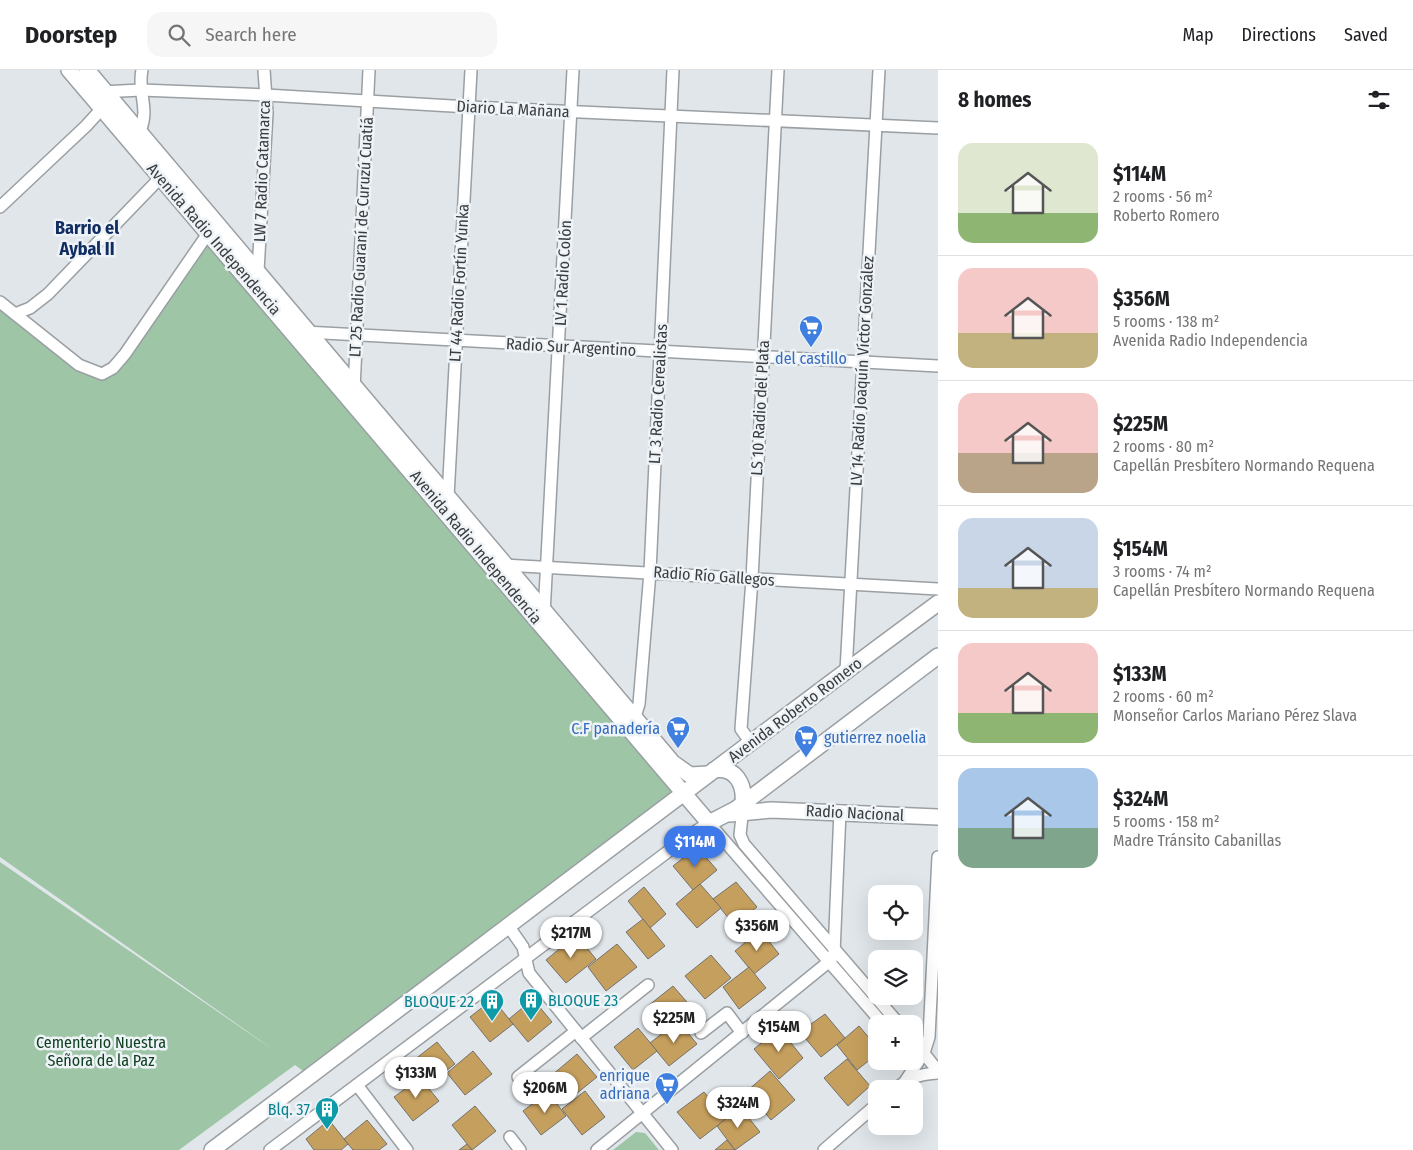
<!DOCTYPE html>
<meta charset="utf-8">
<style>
body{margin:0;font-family:"Fira Sans Condensed",sans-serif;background:#f6f6f6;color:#202124;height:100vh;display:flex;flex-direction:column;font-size:19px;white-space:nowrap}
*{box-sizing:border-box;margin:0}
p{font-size:16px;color:#757577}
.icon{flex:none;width:28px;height:28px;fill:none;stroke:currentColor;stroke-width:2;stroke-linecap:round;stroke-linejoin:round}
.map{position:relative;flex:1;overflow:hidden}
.panel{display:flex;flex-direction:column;background:#fff;width:475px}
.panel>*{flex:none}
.controls{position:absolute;left:868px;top:815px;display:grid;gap:10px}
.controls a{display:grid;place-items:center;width:55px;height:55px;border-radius:10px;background:#fff;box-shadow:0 5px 20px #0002;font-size:25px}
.price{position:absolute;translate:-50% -42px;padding:0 11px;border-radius:18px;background:#fff;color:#222;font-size:16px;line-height:32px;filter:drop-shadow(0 1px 2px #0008)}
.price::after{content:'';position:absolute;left:50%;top:30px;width:15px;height:11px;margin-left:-8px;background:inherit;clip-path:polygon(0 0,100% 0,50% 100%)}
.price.selected{background:#3e79e9;color:#fff}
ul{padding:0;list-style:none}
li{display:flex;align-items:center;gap:15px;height:125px;padding:0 20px}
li+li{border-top:1px solid #e0e0e0}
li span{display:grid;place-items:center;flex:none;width:140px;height:100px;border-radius:15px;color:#555}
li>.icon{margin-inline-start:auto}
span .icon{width:60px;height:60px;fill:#fffc;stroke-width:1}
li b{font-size:21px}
h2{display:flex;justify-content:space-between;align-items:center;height:60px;padding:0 20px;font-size:21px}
header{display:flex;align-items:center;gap:30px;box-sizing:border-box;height:70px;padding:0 25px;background:#fff;border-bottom:1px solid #e0e0e0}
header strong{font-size:24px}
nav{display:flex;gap:28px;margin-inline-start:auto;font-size:18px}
.search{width:350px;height:45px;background:#f6f6f6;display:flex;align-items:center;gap:12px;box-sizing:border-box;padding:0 18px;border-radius:15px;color:#757577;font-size:19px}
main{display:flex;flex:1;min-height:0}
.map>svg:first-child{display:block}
</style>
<header>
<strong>Doorstep</strong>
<div class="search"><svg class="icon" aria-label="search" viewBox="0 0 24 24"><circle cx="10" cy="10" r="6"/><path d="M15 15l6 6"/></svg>Search here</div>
<nav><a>Map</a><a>Directions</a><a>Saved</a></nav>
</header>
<main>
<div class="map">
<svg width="938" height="1080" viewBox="0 0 938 1080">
<rect width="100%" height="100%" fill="#e0e6ea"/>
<g fill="#9ec6a6">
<polygon points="208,165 678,721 307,1004 295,995 179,1080 0,1080 0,792 278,983 0,787 0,238 102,306"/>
<polygon points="636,1062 645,1063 659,1080 613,1080"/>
</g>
<g fill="#c59f5d" stroke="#74716c">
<polygon points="697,777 717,800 693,820 673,796"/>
<polygon points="736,812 757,837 734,855 713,829"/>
<polygon points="700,814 721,838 697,858 676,834"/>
<polygon points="644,817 666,844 650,858 628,831"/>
<polygon points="643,849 665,876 648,889 626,862"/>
<polygon points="760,860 779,884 754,904 735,881"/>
<polygon points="576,865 596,889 566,913 546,890"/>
<polygon points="617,874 637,897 606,921 588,897"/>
<polygon points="711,885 731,908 705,929 685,906"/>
<polygon points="749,897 766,918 739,939 723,917"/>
<polygon points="673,916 693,939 668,959 648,936"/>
<polygon points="493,929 513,954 490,972 470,947"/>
<polygon points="533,929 552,952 528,972 509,949"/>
<polygon points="825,944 845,968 821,987 800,962"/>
<polygon points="678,951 697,974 669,996 650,973"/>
<polygon points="859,956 876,976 876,985 857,1000 837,975"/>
<polygon points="638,958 657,981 633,1000 614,977"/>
<polygon points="779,958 803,988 779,1009 754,979"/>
<polygon points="437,972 455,994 426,1016 409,994"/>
<polygon points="473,981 492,1004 465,1025 447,1003"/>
<polygon points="577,984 597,1007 571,1028 552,1005"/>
<polygon points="847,989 870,1016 848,1036 824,1008"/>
<polygon points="770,1001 795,1030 771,1050 747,1021"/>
<polygon points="420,1008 439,1031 413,1051 394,1027"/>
<polygon points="585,1021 605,1047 582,1065 562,1039"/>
<polygon points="548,1022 566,1046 541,1065 523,1041"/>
<polygon points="704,1022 726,1049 700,1069 677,1042"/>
<polygon points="475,1036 496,1061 472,1080 452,1055"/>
<polygon points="740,1037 760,1062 735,1080 717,1056"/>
<polygon points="329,1050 348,1074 341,1080 314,1080 306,1069"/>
<polygon points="367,1050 387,1074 379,1080 353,1080 344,1069"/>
<polygon points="727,1070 735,1080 715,1080"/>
<polygon points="467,1074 472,1080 459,1080"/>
</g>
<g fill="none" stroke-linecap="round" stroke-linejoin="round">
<g stroke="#9a9fa3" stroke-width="14">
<g id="street">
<polyline points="101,22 141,20 266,25 469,37 938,58"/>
<path d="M140,61C150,38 137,22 142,0"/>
<polyline points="0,137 86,56 106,34"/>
<polyline points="258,201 267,43 264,0"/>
<polyline points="0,232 79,295 102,304 113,298 125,284 209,162"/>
<polyline points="15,244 30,238 48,224 161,107"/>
<polyline points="305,262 938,296"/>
<polyline points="354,319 369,0"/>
<polyline points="448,427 471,0"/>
<polyline points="502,495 938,519"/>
<polyline points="544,544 573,0"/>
<polyline points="846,601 879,0"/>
<polyline points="635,647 639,634 650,502 673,0"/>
<polyline points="751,673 741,659 752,509 778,0"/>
<polyline points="743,737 740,765 744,774 899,954"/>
<polyline points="509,857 523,877 529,903 672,1080"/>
<polyline points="701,963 727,943 742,963"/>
<polyline points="581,968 648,915"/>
<polyline points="914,971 938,1001"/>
<polyline points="518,1007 576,961"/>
<polyline points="906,1010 924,983 929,967 938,787"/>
<polyline points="357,1015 407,1080"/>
<path d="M896,1019C909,1007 921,1004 938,1003"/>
<polyline points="510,1067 520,1080"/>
<polyline points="270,1080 690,765 709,753 883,954"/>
<polyline points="597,1080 831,890 834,883 840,741"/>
<polyline points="824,1080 876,1035"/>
</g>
</g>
<g stroke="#9a9fa3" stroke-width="18">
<g id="secondary">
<polyline points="69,0 709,753 736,739 938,586"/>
<polyline points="87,0 673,693 690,705 708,704"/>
<path d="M714,700C735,696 745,714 743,733"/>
<polyline points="730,744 771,740 938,747"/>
<path d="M212,1080C454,898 694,713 938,533"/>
</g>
</g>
<use href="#street" stroke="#fff" stroke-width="11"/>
<use href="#secondary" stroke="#fff" stroke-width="15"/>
</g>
<defs>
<g id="supermarket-pin" transform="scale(1.25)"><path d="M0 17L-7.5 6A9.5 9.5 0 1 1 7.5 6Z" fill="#3f7fe0" stroke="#eef3f7"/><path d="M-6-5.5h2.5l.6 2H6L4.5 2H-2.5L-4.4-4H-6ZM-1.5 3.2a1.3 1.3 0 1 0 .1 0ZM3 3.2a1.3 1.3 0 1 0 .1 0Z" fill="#fff"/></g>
<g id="building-pin" transform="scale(1.25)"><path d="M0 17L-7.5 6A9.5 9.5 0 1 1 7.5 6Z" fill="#0f9aa8" stroke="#eef3f7"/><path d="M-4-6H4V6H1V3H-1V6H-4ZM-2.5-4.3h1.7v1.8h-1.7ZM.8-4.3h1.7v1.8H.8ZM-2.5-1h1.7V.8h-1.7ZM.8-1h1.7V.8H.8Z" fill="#fff"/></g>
</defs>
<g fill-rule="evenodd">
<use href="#supermarket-pin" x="811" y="257"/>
<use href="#supermarket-pin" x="678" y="658"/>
<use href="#supermarket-pin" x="806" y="667"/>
<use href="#building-pin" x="531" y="930"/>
<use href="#building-pin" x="492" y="931"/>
<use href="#supermarket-pin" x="667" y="1014"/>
<use href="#building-pin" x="327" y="1039"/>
</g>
<g text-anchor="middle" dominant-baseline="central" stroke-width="5" stroke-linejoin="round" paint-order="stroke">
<g font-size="16" fill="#3a3c3e" stroke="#eef3f7">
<text transform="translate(513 39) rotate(3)">Diario La Mañana</text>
<text transform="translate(262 101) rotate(-88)">LW 7 Radio Catamarca</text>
<text transform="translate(361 167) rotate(-87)">LT 25 Radio Guaraní de Curuzú Cuatiá</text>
<text transform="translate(214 169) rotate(49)">Avenida Radio Independencia</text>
<text transform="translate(563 203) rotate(-87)">LV 1 Radio Colón</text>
<text transform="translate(459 213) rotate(-87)">LT 44 Radio Fortín Yunka</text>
<text transform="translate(571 277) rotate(3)">Radio Sur Argentino</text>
<text transform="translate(862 301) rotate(-87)">LV 14 Radio Joaquín Víctor González</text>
<text transform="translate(658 324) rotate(-87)">LT 3 Radio Cerealistas</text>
<text transform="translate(760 338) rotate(-87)">LS 10 Radio del Plata</text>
<text transform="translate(476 477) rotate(50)">Avenida Radio Independencia</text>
<text transform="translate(714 506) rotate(4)">Radio Río Gallegos</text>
<text transform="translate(795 640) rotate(-37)">Avenida Roberto Romero</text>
<text transform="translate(855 743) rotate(3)">Radio Nacional</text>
</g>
<g font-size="16" fill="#366cbe" stroke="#eef3f7" text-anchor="end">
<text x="811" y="288" text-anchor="middle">del castillo</text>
<text x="660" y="658">C.F panadería</text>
<text x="824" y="667" text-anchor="start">gutierrez noelia</text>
<text x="650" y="1005">enrique<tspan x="650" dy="18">adriana</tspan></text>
</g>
<g font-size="16" fill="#0d838f" stroke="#eef3f7" text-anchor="end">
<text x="548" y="930" text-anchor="start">BLOQUE 23</text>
<text x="474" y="931">BLOQUE 22</text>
<text x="310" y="1039">Blq. 37</text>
</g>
<g font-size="16" fill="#104020" stroke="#eef3f7">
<text x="101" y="972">Cementerio Nuestra<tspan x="101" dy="18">Señora de la Paz</tspan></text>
</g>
<g font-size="18" font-weight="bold" fill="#112d62" stroke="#eef3f7">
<text x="87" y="158">Barrio el<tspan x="87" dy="21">Aybal II</tspan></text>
</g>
</g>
</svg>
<div class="controls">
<a><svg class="icon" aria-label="locate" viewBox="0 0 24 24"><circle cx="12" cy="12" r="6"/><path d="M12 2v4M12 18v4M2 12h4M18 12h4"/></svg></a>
<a><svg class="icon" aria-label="layers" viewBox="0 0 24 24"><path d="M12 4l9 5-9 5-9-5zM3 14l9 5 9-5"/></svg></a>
<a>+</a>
<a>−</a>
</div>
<b class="price selected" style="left:695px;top:798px">$114M</b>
<b class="price" style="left:757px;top:882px">$356M</b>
<b class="price" style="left:571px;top:889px">$217M</b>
<b class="price" style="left:674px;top:974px">$225M</b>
<b class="price" style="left:779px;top:983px">$154M</b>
<b class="price" style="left:416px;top:1029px">$133M</b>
<b class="price" style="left:545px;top:1044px">$206M</b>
<b class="price" style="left:738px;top:1059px">$324M</b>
</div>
<section class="panel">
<h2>8 homes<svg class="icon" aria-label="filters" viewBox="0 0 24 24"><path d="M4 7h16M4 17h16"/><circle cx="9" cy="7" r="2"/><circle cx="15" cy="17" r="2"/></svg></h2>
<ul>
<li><span style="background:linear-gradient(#dfe7d0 70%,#8fb573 0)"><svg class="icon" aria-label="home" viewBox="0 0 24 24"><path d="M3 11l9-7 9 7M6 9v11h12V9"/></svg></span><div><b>$114M</b><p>2 rooms · 56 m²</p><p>Roberto Romero</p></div></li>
<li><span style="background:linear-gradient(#f6c9c9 65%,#c2b280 0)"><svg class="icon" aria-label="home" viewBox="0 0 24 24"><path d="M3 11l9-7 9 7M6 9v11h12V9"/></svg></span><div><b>$356M</b><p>5 rooms · 138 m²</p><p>Avenida Radio Independencia</p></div></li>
<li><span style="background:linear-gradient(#f6c9c9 60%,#b9a48a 0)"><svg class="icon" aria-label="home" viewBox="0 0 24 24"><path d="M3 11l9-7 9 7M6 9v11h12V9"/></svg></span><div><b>$225M</b><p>2 rooms · 80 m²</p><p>Capellán Presbítero Normando Requena</p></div></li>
<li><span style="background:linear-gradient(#c9d6e8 70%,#c2b280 0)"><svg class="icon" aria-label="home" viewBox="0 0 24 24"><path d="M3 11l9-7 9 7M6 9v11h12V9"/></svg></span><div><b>$154M</b><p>3 rooms · 74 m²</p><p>Capellán Presbítero Normando Requena</p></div></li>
<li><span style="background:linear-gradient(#f6c9c9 70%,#8fb573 0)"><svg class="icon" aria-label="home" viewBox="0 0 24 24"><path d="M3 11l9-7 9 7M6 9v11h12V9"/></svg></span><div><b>$133M</b><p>2 rooms · 60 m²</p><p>Monseñor Carlos Mariano Pérez Slava</p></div></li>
<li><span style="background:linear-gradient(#a9c7e8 60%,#7fa58c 0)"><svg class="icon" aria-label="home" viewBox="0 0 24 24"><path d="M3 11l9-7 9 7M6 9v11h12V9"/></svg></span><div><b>$324M</b><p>5 rooms · 158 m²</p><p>Madre Tránsito Cabanillas</p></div></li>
</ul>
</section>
</main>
